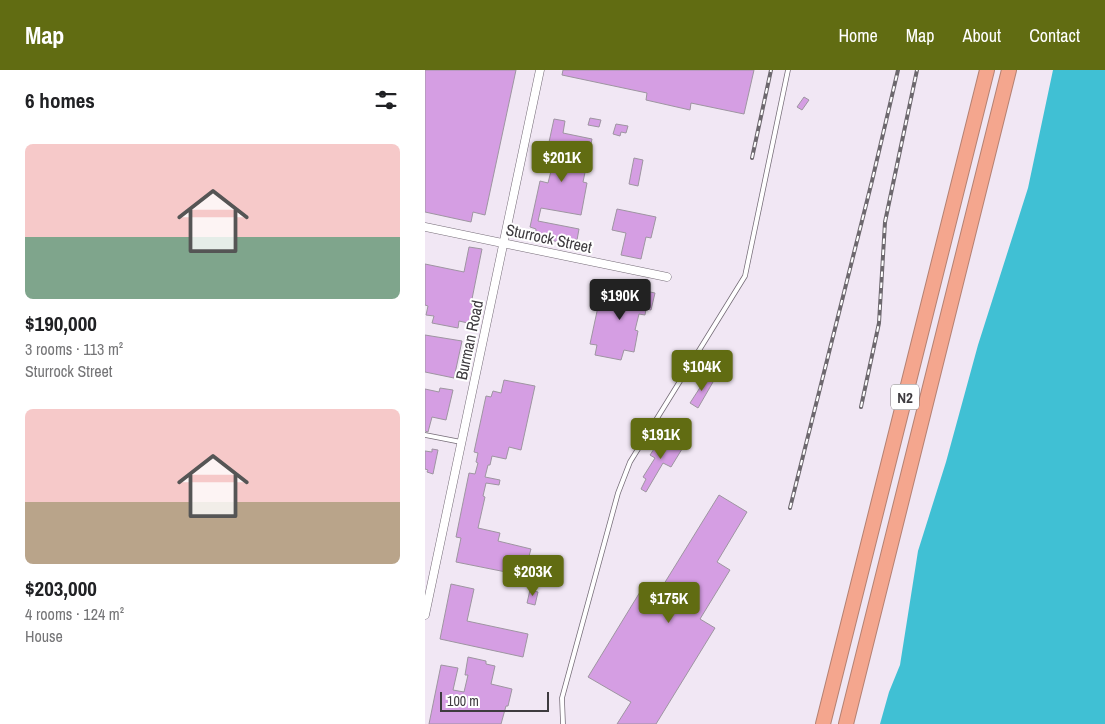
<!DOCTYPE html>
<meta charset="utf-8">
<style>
body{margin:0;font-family:"Archivo Narrow",sans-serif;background:#f6f6f6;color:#202124;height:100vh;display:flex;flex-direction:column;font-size:19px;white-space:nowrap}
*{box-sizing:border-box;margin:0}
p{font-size:16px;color:#757577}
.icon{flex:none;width:28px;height:28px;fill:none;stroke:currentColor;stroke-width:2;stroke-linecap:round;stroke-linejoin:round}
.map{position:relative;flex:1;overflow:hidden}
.side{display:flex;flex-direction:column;background:#fff;width:425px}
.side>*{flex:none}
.scale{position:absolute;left:15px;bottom:12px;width:109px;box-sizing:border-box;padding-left:5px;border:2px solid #3e3b3f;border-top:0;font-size:14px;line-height:18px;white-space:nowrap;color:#3e3b3f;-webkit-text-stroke:4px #fff;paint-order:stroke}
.price{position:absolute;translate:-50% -42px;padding:0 11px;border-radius:5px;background:#616c12;color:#fff;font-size:16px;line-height:32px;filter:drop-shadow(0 1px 2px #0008)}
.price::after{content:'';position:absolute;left:50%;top:30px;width:15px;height:11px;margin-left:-8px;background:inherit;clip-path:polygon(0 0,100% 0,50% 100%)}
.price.active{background:#222;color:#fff}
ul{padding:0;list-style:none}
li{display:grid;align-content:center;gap:10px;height:265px;padding:0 25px}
li span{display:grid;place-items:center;height:155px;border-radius:8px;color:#555}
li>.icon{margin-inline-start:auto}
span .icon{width:90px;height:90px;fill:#fffc;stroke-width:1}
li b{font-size:21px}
h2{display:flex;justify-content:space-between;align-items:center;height:60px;padding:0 25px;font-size:21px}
header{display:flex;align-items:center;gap:30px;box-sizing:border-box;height:70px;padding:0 25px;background:#616c12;color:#fff}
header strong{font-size:24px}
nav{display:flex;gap:28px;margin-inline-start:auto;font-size:18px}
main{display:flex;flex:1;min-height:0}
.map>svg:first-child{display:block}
</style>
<header>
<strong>Map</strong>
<nav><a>Home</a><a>Map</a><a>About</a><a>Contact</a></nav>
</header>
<main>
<section class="side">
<h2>6 homes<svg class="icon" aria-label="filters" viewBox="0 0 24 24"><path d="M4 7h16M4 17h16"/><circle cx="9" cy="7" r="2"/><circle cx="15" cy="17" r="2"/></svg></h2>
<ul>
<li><span style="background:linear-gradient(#f6c9c9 60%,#7fa58c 0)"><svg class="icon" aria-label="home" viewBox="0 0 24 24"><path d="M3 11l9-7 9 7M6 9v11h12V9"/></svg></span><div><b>$190,000</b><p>3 rooms · 113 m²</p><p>Sturrock Street</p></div></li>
<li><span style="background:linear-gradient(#f6c9c9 60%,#b9a48a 0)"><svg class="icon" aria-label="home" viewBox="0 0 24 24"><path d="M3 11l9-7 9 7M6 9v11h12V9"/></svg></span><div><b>$203,000</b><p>4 rooms · 124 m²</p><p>House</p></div></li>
</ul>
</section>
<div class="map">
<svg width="680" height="654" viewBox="0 0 680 654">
<rect width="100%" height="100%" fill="#f1e7f4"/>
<polygon fill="#40c0d4" points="628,0 680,0 680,654 455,654 464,622 475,595 493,481 521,392 553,275 603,118"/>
<g fill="#d59ee3" stroke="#9e95a1">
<polygon points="0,0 91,0 60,145 48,142 46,152 0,142"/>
<polygon points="138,0 329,0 319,44 266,33 265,40 221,30 222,23 137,5"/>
<polygon points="379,27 384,30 377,40 372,37"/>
<polygon points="165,48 176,50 174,57 163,55"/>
<polygon points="129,49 140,51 138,63 167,69 158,112 162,113 156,145 116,138 113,151 154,159 152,170 150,169 149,175 110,167 111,159 105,157 115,111 123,113 126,101 118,100"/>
<polygon points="191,54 203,56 201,63 196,62 195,66 188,64"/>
<polygon points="209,88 218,90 213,116 204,114"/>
<polygon points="192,139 231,147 226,168 221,167 216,189 196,185 201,163 187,160"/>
<polygon points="44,177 57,179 46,234 51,235 47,254 34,251 33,258 7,253 9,246 1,245 3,236 0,235 0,194 39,202"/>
<polygon points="186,214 230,223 226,240 221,239 220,245 214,244 210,260 213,261 209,282 199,280 196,290 170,285 172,275 165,274 174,232 182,233"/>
<polygon points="0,265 37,271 29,308 0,302"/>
<polygon points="279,306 288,312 273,338 265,333 278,313 275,311"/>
<polygon points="79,310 110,316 96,380 84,377 81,389 67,386 65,395 63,395 60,407 75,410 74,415 61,413 58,426 60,427 53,458 75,463 73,471 106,479 104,486 115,488 111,508 31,492 36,468 31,467 44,403 50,404 53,393 51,392 53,383 49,382 61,326 66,327 68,321 76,323"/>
<polygon points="15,318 28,320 21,350 7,347 3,362 0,361 0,319 14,322"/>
<polygon points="237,367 257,379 246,397 238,393 221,422 216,419 221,409 218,407 230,388 225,385"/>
<polygon points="7,379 13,380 8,404 2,402 3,400 0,399 0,381 7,382"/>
<polygon points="294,425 322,442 292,492 305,500 275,549 290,558 231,654 192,654 206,632 163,607 215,522 229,530"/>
<polygon points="26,514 49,519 42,551 103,564 98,587 15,569"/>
<polygon points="105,520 113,522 110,535 102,533"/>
<polygon points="43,587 61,591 61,594 70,596 66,614 87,619 83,636 81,636 76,654 4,654 16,595 33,598 28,620 39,622 43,605 40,605"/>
</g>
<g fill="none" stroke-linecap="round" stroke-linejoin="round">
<g stroke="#756c77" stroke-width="5.5">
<g id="lane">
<polyline points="0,365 36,372"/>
<polyline points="138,654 137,628 193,423 205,392 320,206 363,0"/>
</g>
</g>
<g stroke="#756c77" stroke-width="9">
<g id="street">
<polyline points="0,157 242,207"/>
<polyline points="0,545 115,0"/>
</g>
</g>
<g stroke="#b48172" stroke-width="16">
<g id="highway">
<polyline points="398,654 562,0"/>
<polyline points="421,654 584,0"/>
</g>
</g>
<use href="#lane" stroke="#fff" stroke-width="4"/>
<use href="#street" stroke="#fff" stroke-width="8"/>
<use href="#highway" stroke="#f4a68e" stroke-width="14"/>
<g stroke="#6d686e" stroke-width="4">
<g id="rail">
<polyline points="327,88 346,0"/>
<polyline points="436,337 454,253 460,152 492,0"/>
<polyline points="365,438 447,111 473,0"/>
</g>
</g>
<use href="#rail" stroke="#fff" stroke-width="2" stroke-dasharray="5.5" stroke-linecap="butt"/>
</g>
<g text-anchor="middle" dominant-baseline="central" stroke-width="4" stroke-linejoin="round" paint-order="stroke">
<rect fill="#fff" stroke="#787679" stroke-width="1" x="466" y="314.5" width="28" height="25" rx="4"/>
<g font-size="15" font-weight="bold" fill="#3e3b3f">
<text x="480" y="327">N2</text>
</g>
<g font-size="16" fill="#3e3b3f" stroke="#fff">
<text transform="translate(124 168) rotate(12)">Sturrock Street</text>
<text transform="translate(44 270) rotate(-78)">Burman Road</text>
</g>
</g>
</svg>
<div class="scale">100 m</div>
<b class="price" style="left:137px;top:113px">$201K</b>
<b class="price active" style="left:195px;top:251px">$190K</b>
<b class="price" style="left:277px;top:322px">$104K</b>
<b class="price" style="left:236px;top:390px">$191K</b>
<b class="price" style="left:108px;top:527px">$203K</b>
<b class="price" style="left:244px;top:554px">$175K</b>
</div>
</main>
